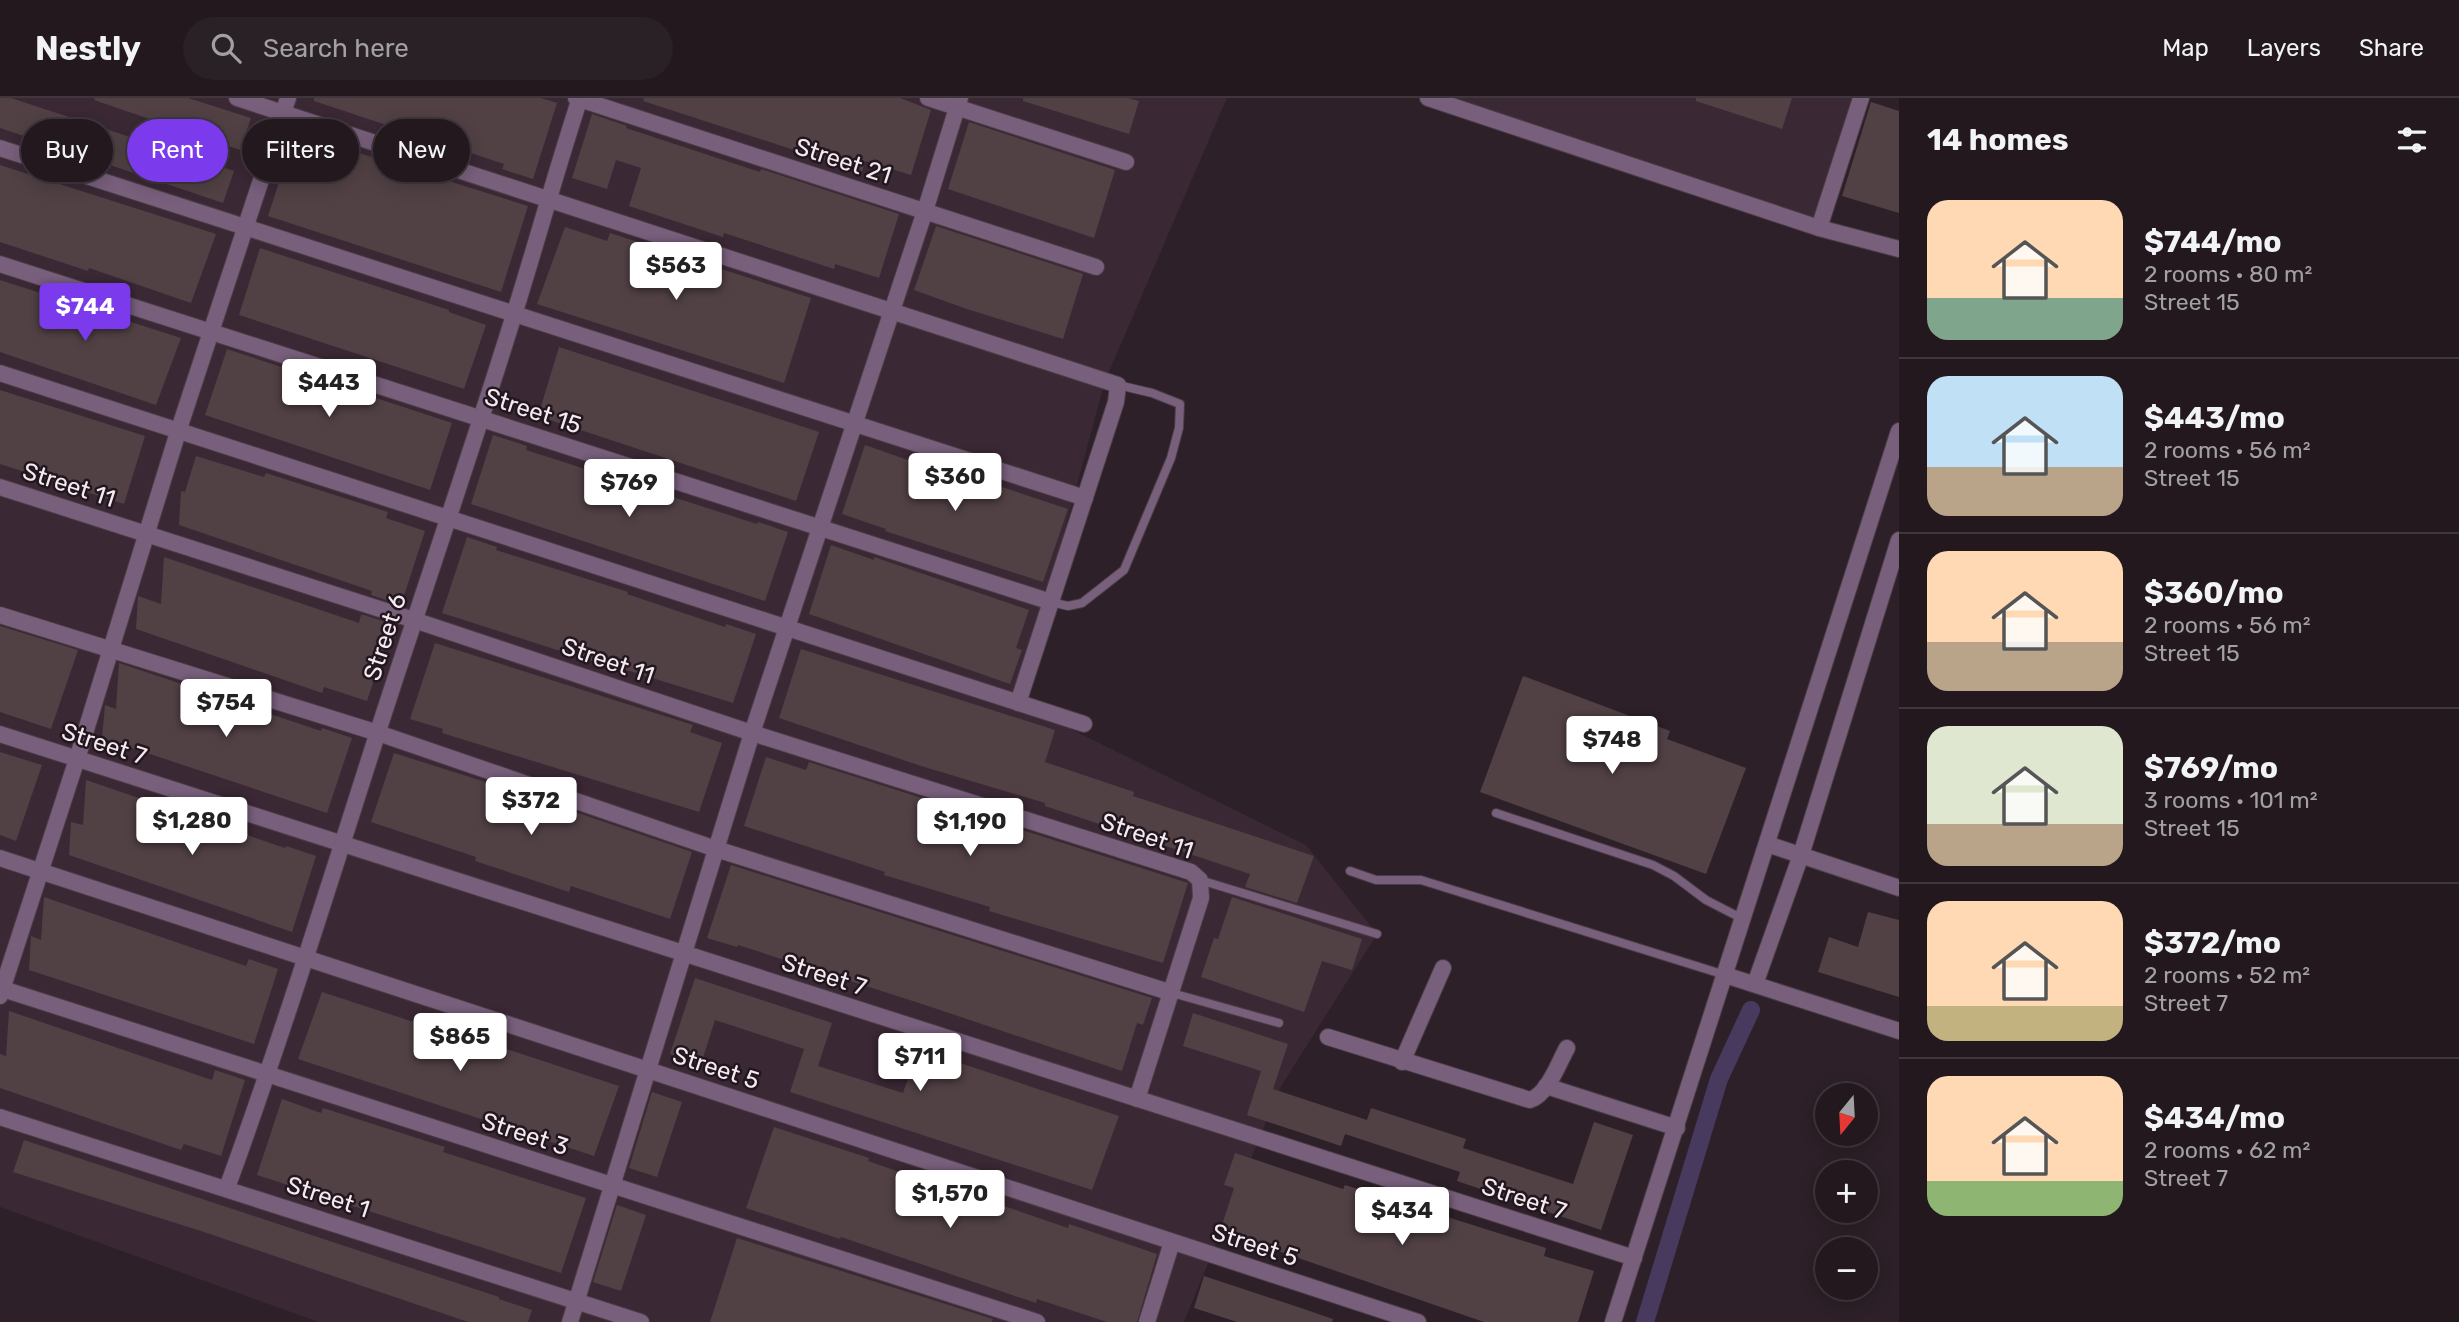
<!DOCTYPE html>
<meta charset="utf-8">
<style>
body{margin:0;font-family:Rubik,sans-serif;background:#2a2127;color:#f1f3f6;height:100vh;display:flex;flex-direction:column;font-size:26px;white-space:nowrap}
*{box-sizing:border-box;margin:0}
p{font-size:23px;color:#a2a0a4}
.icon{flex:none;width:38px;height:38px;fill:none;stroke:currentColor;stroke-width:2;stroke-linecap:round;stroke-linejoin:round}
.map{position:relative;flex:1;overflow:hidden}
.side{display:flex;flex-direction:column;background:#22181e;width:560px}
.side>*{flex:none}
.top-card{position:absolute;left:21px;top:21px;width:665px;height:63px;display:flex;gap:14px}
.needle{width:46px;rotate:198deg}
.tools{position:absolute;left:1815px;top:985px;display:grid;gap:14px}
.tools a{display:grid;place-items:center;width:63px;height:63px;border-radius:50%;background:#22181e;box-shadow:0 4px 18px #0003,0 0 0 2px #3f373c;font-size:35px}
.price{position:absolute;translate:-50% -60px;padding:0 16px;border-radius:7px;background:#fff;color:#222;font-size:23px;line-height:46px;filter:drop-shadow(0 2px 4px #0008)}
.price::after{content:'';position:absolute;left:50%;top:42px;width:21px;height:16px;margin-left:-10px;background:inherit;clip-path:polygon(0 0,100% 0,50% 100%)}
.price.current{background:#7c3aed;color:#fff}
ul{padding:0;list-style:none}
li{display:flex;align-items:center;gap:21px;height:175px;padding:0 28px}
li+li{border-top:2px solid #3f373c}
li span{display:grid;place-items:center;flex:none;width:196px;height:140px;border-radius:21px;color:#555}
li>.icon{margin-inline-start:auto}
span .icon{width:84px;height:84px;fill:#fffc;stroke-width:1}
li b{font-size:30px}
h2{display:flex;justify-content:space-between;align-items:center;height:84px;padding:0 28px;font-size:30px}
.pill{padding:0 24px;border-radius:32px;background:#22181e;box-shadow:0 4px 18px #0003,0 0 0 2px #3f373c;font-size:24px;line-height:63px}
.pill.current{background:#7c3aed;color:#fff}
header{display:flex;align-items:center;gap:42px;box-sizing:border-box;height:98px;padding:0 35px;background:#22181e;border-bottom:2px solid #3f373c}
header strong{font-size:33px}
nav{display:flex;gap:38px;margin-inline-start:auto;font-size:24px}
.search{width:490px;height:63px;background:#2a2127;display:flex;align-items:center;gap:18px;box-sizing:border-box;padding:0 24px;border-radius:38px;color:#a2a0a4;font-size:26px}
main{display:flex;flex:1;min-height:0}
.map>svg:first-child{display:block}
</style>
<header>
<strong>Nestly</strong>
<div class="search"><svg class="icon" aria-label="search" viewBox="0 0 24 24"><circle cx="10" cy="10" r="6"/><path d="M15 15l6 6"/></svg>Search here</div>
<nav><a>Map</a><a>Layers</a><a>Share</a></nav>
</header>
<main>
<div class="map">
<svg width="1899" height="1224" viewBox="0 0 1899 1224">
<rect width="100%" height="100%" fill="#2d2028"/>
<g fill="#3a2834">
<polygon points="0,0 1227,0 1105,283 1018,605 1306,747 1377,836 1280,990 1184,1224 318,1224 0,1109"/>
<polygon points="1428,0 1861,0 1819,130"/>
</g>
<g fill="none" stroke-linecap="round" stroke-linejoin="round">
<polyline stroke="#483a5e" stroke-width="18" points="1645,1224 1719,981 1751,912"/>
</g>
<g fill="#514145">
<polygon points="0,0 11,0 234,73 223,105 0,30"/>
<polygon points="95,0 188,0 251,20 240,52 94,2"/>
<polygon points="314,0 541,0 557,5 533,81 502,71 504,66 314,3"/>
<polygon points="644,0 900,0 931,12 911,77 865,63 862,74 643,3"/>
<polygon points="1023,0 1128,0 1139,3 1129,36 1023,3"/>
<polygon points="1696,0 1792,0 1782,31 1696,3"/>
<polygon points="1871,4 1899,13 1899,115 1842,98"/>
<polygon points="592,16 627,28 626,30 760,74 761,71 899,116 879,180 835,166 834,171 724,135 723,139 629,108 641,70 616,62 607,91 572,80"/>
<polygon points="969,24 1115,72 1094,140 948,91"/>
<polygon points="295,35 528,108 501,194 268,118"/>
<polygon points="0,67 216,136 191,205 89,170 88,173 0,144"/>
<polygon points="936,128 1083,176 1063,241 964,210 914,192"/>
<polygon points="565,129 607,143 610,135 811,200 784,285 537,206"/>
<polygon points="260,150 449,212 449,214 486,227 464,291 239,217"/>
<polygon points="0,182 181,240 156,307 0,254"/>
<polygon points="559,249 819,334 796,403 538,318"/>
<polygon points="227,251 452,325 430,392 205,317"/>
<polygon points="0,292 145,338 124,406 0,366"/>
<polygon points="493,337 527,348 526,352 757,426 758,424 788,434 765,503 471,406"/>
<polygon points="865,347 908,362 909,358 1068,411 1043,484 885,433 886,431 842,416"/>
<polygon points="196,358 264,379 266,375 388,414 386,420 425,433 401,507 371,497 372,493 179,427 181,393 185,394"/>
<polygon points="467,439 497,449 496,452 628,494 627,496 725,529 726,526 756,536 733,605 604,565 604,567 442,515"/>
<polygon points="831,447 874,462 874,459 1029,512 1016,550 1022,552 1010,586 809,516"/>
<polygon points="164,459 359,525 361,517 364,517 392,526 367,603 324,589 322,595 136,531 138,498 161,506"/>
<polygon points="0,528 78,552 51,631 0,614"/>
<polygon points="435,545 693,627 690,634 722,645 699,714 442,635 443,631 410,621"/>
<polygon points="801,551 1055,632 1045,664 1134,694 1133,698 1314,758 1297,805 1245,789 1250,776 1045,708 1045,705 921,668 779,620"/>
<polygon points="119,565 321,633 322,630 352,640 327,715 102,640 105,607 116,611"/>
<polygon points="1523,578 1670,633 1667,641 1746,670 1706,776 1480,694"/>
<polygon points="0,654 42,667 16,743 0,737"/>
<polygon points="394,655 517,694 692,754 670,821 571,788 569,794 475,763 476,759 371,724"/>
<polygon points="766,659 806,672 809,664 1188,785 1163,865 989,813 990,809 884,777 885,774 744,728"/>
<polygon points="86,682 285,750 286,748 316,758 292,834 69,757 71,724 83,727"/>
<polygon points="731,767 1152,900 1143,927 1137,925 1122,973 919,905 738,847 737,849 707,840"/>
<polygon points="44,799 246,868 249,861 278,871 254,946 29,872 31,838 41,842"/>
<polygon points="1232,799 1362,841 1352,872 1322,863 1304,914 1201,879 1214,840 1218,841"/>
<polygon points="1868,814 1899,822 1899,899 1818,874 1829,839 1858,849"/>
<polygon points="695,880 832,925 818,968 903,995 918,951 1119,1018 1092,1092 790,994 804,951 715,922 701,966 670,956"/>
<polygon points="322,894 423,927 424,924 619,988 594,1058 298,961"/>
<polygon points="9,913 212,982 215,972 245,982 221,1058 184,1046 181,1052 0,990 0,956 6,958"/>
<polygon points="1193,915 1288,946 1273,991 1367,1022 1371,1010 1466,1041 1463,1050 1573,1086 1594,1024 1633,1037 1601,1132 1457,1083 1460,1074 1345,1036 1341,1048 1247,1017 1261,973 1183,948"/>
<polygon points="652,994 682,1004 657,1079 629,1070"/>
<polygon points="282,1001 321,1015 323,1010 445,1049 443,1054 586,1100 561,1175 257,1077"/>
<polygon points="774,1029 869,1060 868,1063 971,1099 972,1097 1068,1130 1069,1126 1157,1156 1137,1224 1107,1224 1037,1201 1036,1205 841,1139 840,1141 746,1110"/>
<polygon points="24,1042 499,1199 499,1201 532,1212 528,1224 468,1224 201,1133 13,1074"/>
<polygon points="1235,1055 1343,1091 1345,1087 1546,1150 1544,1158 1594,1173 1578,1224 1484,1224 1220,1133 1234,1090 1224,1087"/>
<polygon points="617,1107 646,1117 621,1193 593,1184"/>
<polygon points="737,1140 993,1221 992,1224 710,1224"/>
<polygon points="1204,1178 1298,1209 1333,1221 1332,1224 1237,1224 1194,1210"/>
</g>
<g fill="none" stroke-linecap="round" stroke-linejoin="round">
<g stroke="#493c44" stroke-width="10">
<g id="service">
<polyline points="1051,504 1068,508 1082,505 1124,472 1171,360 1179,330 1180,306 1152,295 1118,287"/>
<polyline points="1496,715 1653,767 1674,778 1706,802 1743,821"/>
<polyline points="1350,773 1376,782 1421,782 1725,877"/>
<polyline points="1200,782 1377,836"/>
<polyline points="1172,895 1279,925"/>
</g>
</g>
<g stroke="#493c44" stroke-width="18">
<g id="minor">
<polyline points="237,0 1118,287 1116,304 1018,605"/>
<polyline points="576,0 1096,169"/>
<polyline points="928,0 1126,64"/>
<polyline points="1428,0 1819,130 1899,151"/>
<polyline points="0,50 1085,400"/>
<polyline points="1819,130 1861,0"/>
<polyline points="0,166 1051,504"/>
<polyline points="0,275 1084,626"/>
<polyline points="0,389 414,522 752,635 1191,774 1200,782 1201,800 1137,1001"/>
<polyline points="0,517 378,635 716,751 1172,895"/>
<polyline points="0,636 1634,1160"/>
<polyline points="1767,746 1899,790"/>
<polyline points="0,760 1418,1224"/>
<polyline points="1725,877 1899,933"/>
<polyline points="1755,886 1801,757 1899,442"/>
<polyline points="0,890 1037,1224"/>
<polyline points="0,898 77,661 178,334 288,0"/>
<path d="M1328,939L1530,1002C1548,996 1558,966 1567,950"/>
<polyline points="1402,964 1443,870"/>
<polyline points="1546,988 1677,1030"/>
<polyline points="0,1019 641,1224"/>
<path d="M227,1090C284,933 333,774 384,615C427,483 472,352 513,220C536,147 556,73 580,0"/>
<polyline points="570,1224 752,635 925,113 960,0"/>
<polyline points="1147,1224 1172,1144"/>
<polyline points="1613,1224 1899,333"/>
</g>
</g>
<use href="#service" stroke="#785f7c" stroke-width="8"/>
<use href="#minor" stroke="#785f7c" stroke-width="16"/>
</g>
<g text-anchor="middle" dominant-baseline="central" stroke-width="5" stroke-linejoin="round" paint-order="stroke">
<g font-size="24" fill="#f4eaf0" stroke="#23171f">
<text transform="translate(843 63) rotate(18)">Street 21</text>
<text transform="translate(533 313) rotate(18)">Street 15</text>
<text transform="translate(69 387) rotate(18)">Street 11</text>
<text transform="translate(385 539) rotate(-72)">Street 6</text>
<text transform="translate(608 563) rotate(19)">Street 11</text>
<text transform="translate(104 646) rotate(18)">Street 7</text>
<text transform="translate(1147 738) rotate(19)">Street 11</text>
<text transform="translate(824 877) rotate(18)">Street 7</text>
<text transform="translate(716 970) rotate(18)">Street 5</text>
<text transform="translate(525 1036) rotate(18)">Street 3</text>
<text transform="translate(328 1099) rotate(18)">Street 1</text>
<text transform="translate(1524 1101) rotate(18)">Street 7</text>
<text transform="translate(1255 1147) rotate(18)">Street 5</text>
</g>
</g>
</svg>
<div class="tools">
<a><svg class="needle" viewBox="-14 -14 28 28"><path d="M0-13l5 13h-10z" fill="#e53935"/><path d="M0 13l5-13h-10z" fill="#a2a0a4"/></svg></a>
<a>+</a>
<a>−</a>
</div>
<b class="price" style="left:676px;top:204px">$563</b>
<b class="price current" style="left:85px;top:245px">$744</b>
<b class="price" style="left:329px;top:321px">$443</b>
<b class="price" style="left:955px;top:415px">$360</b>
<b class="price" style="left:629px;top:421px">$769</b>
<b class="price" style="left:226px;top:641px">$754</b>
<b class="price" style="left:1612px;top:678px">$748</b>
<b class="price" style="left:531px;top:739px">$372</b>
<b class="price" style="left:192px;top:759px">$1,280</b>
<b class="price" style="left:970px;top:760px">$1,190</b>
<b class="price" style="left:460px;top:975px">$865</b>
<b class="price" style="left:920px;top:995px">$711</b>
<b class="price" style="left:950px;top:1132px">$1,570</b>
<b class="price" style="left:1402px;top:1149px">$434</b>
<div class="top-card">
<a class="pill">Buy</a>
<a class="pill current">Rent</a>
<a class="pill">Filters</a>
<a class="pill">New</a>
</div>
</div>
<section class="side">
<h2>14 homes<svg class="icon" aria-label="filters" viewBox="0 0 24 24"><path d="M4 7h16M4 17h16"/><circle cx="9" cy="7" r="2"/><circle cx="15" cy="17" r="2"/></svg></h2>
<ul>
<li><span style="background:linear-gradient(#ffd9b3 70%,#7fa58c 0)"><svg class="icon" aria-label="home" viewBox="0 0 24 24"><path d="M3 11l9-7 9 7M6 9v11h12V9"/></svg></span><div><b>$744/mo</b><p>2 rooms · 80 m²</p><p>Street 15</p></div></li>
<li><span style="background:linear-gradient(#bfe0f5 65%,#b9a48a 0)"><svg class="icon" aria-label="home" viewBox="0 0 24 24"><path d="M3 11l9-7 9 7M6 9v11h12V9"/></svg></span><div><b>$443/mo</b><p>2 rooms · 56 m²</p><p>Street 15</p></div></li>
<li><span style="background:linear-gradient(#ffd9b3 65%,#b9a48a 0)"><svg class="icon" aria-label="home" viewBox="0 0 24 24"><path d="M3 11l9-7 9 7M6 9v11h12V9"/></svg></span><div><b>$360/mo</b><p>2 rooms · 56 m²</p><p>Street 15</p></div></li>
<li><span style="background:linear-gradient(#dfe7d0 70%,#b9a48a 0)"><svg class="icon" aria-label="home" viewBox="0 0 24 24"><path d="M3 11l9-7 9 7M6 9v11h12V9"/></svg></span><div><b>$769/mo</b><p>3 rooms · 101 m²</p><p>Street 15</p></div></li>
<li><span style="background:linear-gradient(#ffd9b3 75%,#c2b280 0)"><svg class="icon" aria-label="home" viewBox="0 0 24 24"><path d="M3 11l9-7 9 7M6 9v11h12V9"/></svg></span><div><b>$372/mo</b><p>2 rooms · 52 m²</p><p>Street 7</p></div></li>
<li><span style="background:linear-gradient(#ffd9b3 75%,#8fb573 0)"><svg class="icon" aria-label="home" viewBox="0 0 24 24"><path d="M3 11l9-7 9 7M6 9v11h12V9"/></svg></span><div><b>$434/mo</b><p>2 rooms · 62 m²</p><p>Street 7</p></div></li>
</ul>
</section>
</main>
